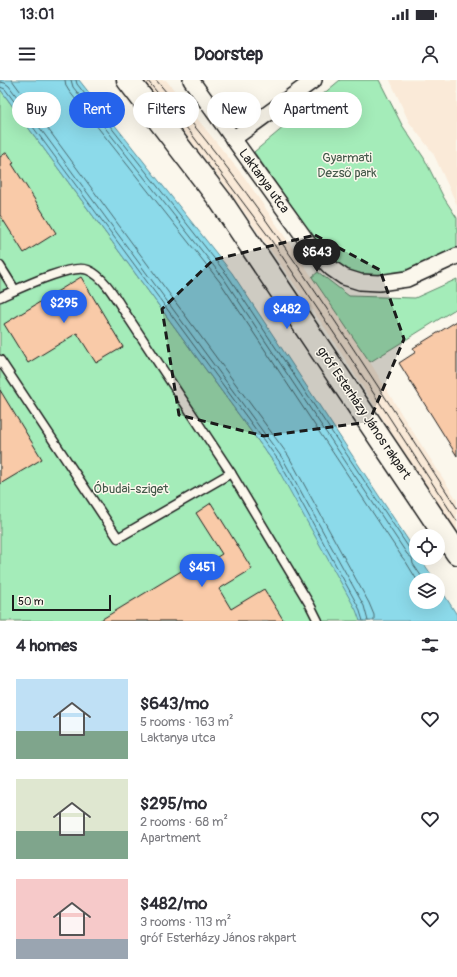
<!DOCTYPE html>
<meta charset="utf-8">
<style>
body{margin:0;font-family:Pangolin,sans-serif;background:#f2f2f3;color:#2b2b33;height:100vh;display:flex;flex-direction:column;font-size:15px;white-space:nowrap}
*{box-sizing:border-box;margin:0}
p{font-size:13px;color:#7c7c81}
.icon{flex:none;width:22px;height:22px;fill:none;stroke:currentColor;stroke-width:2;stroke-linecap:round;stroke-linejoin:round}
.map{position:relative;height:541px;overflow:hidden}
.details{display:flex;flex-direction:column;background:#fff;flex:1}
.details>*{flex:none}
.guide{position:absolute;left:12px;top:12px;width:433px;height:36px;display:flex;gap:8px}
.controls{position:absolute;left:409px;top:449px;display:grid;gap:8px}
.controls a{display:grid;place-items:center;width:36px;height:36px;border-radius:50%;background:#fff;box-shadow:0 4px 16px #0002;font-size:20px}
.scale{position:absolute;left:12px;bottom:10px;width:99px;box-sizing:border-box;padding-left:4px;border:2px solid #1c1c1c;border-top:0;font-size:11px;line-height:14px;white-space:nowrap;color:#1c1c1c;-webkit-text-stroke:3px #fbf7ec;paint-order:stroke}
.price{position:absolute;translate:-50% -34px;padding:0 9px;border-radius:14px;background:#2563eb;color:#fff;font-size:13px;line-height:26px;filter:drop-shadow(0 1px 2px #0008)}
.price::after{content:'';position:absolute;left:50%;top:24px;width:12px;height:9px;margin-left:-6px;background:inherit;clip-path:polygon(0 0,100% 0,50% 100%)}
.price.active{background:#222;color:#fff}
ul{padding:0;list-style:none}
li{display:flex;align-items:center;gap:12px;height:100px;padding:0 16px}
li span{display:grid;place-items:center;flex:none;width:112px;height:80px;border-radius:0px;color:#555}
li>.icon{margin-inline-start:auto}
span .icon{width:48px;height:48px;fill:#fffc;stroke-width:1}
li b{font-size:17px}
h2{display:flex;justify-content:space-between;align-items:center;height:48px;padding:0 16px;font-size:17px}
.chip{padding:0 14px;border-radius:18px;background:#fff;box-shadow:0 4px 16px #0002;font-size:14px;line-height:36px}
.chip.active{background:#2563eb;color:#fff}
.status{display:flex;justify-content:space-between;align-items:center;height:28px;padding:0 20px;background:#fff;direction:ltr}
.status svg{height:11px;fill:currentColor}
header{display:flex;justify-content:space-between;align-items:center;height:52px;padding:0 16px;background:#fff;font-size:18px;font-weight:700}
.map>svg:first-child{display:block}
</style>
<div class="status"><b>13:01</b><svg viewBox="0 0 49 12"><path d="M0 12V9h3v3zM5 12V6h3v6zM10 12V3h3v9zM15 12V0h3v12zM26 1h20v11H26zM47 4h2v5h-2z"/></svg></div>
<header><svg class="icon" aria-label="menu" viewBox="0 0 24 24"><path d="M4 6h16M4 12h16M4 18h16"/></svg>Doorstep<svg class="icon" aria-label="person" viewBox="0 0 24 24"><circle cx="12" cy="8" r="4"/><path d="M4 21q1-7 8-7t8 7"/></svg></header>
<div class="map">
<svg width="457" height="541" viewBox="0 0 457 541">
<rect width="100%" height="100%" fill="#fbf7ec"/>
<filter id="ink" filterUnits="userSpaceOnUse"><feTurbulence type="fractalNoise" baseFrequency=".025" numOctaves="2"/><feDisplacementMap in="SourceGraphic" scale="8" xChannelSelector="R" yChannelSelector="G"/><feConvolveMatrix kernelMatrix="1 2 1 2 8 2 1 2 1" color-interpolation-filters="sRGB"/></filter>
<g filter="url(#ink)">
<g fill="#faead8">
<polygon points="141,0 166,0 245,98 370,282 402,335 457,420 457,456 327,251 225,105 180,47"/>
<polygon points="390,0 457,0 457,125 433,73 409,42"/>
</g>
<g fill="#a4ecb9" stroke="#60846a">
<polygon points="340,0 379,0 402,45 424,78 444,118 457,138 457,171 406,193 379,197 359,195 345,190 322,169 254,72"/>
<polygon points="0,9 275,384 371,541 0,541"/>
<polygon points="318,192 349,216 415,218 457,199 457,228 370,282 312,197"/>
</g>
<polygon fill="#8cdaea" stroke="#5f8e98" points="0,0 79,0 232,193 416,472 416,478 420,478 435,500 416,500 416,522 438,522 438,505 457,535 457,541 360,541 356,530 275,384 0,9"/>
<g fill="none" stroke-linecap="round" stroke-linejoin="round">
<g stroke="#49686e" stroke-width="1">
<polyline points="12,0 288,375 369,523 374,535 374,541"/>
<polyline points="65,0 66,6 69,11 220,202 402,477 406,482 417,500"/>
<polyline points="71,0 73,7 224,199 407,474 412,478 413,484 424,500"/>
<polyline points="76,0 77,4 228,196 411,471 416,473"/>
<polyline points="0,2 5,3 9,6 283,379 364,526 368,541"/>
<polyline points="0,7 5,9 279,381 359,528 363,541"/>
</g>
</g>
<g fill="#f9caa8" stroke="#1c1c1c">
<polygon points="7,72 14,83 12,84 56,153 24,173 0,135 0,77"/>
<polygon points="81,197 123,267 96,283 77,253 28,283 4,244"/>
<polygon points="457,241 457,376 399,283 416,272 413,268"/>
<polygon points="0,310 42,379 0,404"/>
<polygon points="211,423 252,489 219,509 231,529 264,509 284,541 99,541 201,479 204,485 222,474 196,433"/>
</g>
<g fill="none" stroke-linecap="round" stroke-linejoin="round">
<g stroke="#1c1c1c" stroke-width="11">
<g id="lane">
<polyline points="0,186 15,210"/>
<path d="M0,217C18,209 71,183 88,190C105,197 116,219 126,234L231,393L310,525L318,541"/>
<polyline points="0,280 118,458 231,393"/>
</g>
</g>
<g stroke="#1c1c1c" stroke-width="18">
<g id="street">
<polyline points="191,0 314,171 331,188 344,197 360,202 379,203 407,199 457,176"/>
<polyline points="233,59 314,0"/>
</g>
</g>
<g stroke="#1c1c1c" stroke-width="25">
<polyline id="secondary" points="128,0 220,120 457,473"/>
</g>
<use href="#lane" stroke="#fbf7ec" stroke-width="8"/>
<use href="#street" stroke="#fbf7ec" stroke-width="15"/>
<use href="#secondary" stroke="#fbf7ec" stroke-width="22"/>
<g stroke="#1c1c1c" stroke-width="1">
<polyline points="147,0 190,52 269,157 344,268 457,441"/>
<path d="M156,0C198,49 238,100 275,153C338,243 397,336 457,428"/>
</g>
</g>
</g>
<path fill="#1c1c1c" fill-opacity="0.2" stroke="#1c1c1c" stroke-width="3" stroke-dasharray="8 5" stroke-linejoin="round" d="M315,155L380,190L404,259L369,342L264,356L179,335L162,229L213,180Z"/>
<g text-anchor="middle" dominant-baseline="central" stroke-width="3" stroke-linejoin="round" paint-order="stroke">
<g font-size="13" fill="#455a4b" stroke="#fbf7ec">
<text x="347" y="78">Gyarmati<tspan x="347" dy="15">Dezső park</tspan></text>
<text x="131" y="409">Óbudai-sziget</text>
</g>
<g font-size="13" fill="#1c1c1c" stroke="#fbf7ec">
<text transform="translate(264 101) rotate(54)">Laktanya utca</text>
<text transform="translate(364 333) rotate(56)">gróf Esterházy János rakpart</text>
</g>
</g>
</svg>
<div class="controls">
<a><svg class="icon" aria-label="locate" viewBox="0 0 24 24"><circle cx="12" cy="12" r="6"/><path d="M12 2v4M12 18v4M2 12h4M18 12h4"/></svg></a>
<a><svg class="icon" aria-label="layers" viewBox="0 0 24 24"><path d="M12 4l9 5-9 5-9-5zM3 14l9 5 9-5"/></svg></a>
</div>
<div class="scale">50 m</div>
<b class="price active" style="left:317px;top:193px">$643</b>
<b class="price" style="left:64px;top:244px">$295</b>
<b class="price" style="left:287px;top:250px">$482</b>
<b class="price" style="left:202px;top:508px">$451</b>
<div class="guide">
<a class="chip">Buy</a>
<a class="chip active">Rent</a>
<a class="chip">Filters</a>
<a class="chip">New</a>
<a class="chip">Apartment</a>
</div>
</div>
<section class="details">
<h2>4 homes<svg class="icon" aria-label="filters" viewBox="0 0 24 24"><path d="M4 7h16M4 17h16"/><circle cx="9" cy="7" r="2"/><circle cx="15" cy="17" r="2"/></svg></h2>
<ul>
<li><span style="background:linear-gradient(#bfe0f5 65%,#7fa58c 0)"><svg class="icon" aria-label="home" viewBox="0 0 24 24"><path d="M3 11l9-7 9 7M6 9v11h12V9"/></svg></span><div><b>$643/mo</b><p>5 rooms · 163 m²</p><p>Laktanya utca</p></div><svg class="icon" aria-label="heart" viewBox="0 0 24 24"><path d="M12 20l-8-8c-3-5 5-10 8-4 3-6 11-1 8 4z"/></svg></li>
<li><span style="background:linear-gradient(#dfe7d0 65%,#7fa58c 0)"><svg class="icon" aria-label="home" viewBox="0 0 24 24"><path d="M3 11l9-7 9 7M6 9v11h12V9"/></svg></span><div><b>$295/mo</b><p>2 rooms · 68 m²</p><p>Apartment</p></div><svg class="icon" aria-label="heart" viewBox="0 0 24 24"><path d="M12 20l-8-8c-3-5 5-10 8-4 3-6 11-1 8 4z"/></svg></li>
<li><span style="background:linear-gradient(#f6c9c9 75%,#9aa5b1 0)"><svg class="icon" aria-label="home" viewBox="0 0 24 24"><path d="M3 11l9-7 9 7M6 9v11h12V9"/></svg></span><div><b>$482/mo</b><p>3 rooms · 113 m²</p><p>gróf Esterházy János rakpart</p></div><svg class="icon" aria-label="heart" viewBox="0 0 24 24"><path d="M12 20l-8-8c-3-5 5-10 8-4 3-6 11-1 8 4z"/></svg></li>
</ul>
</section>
